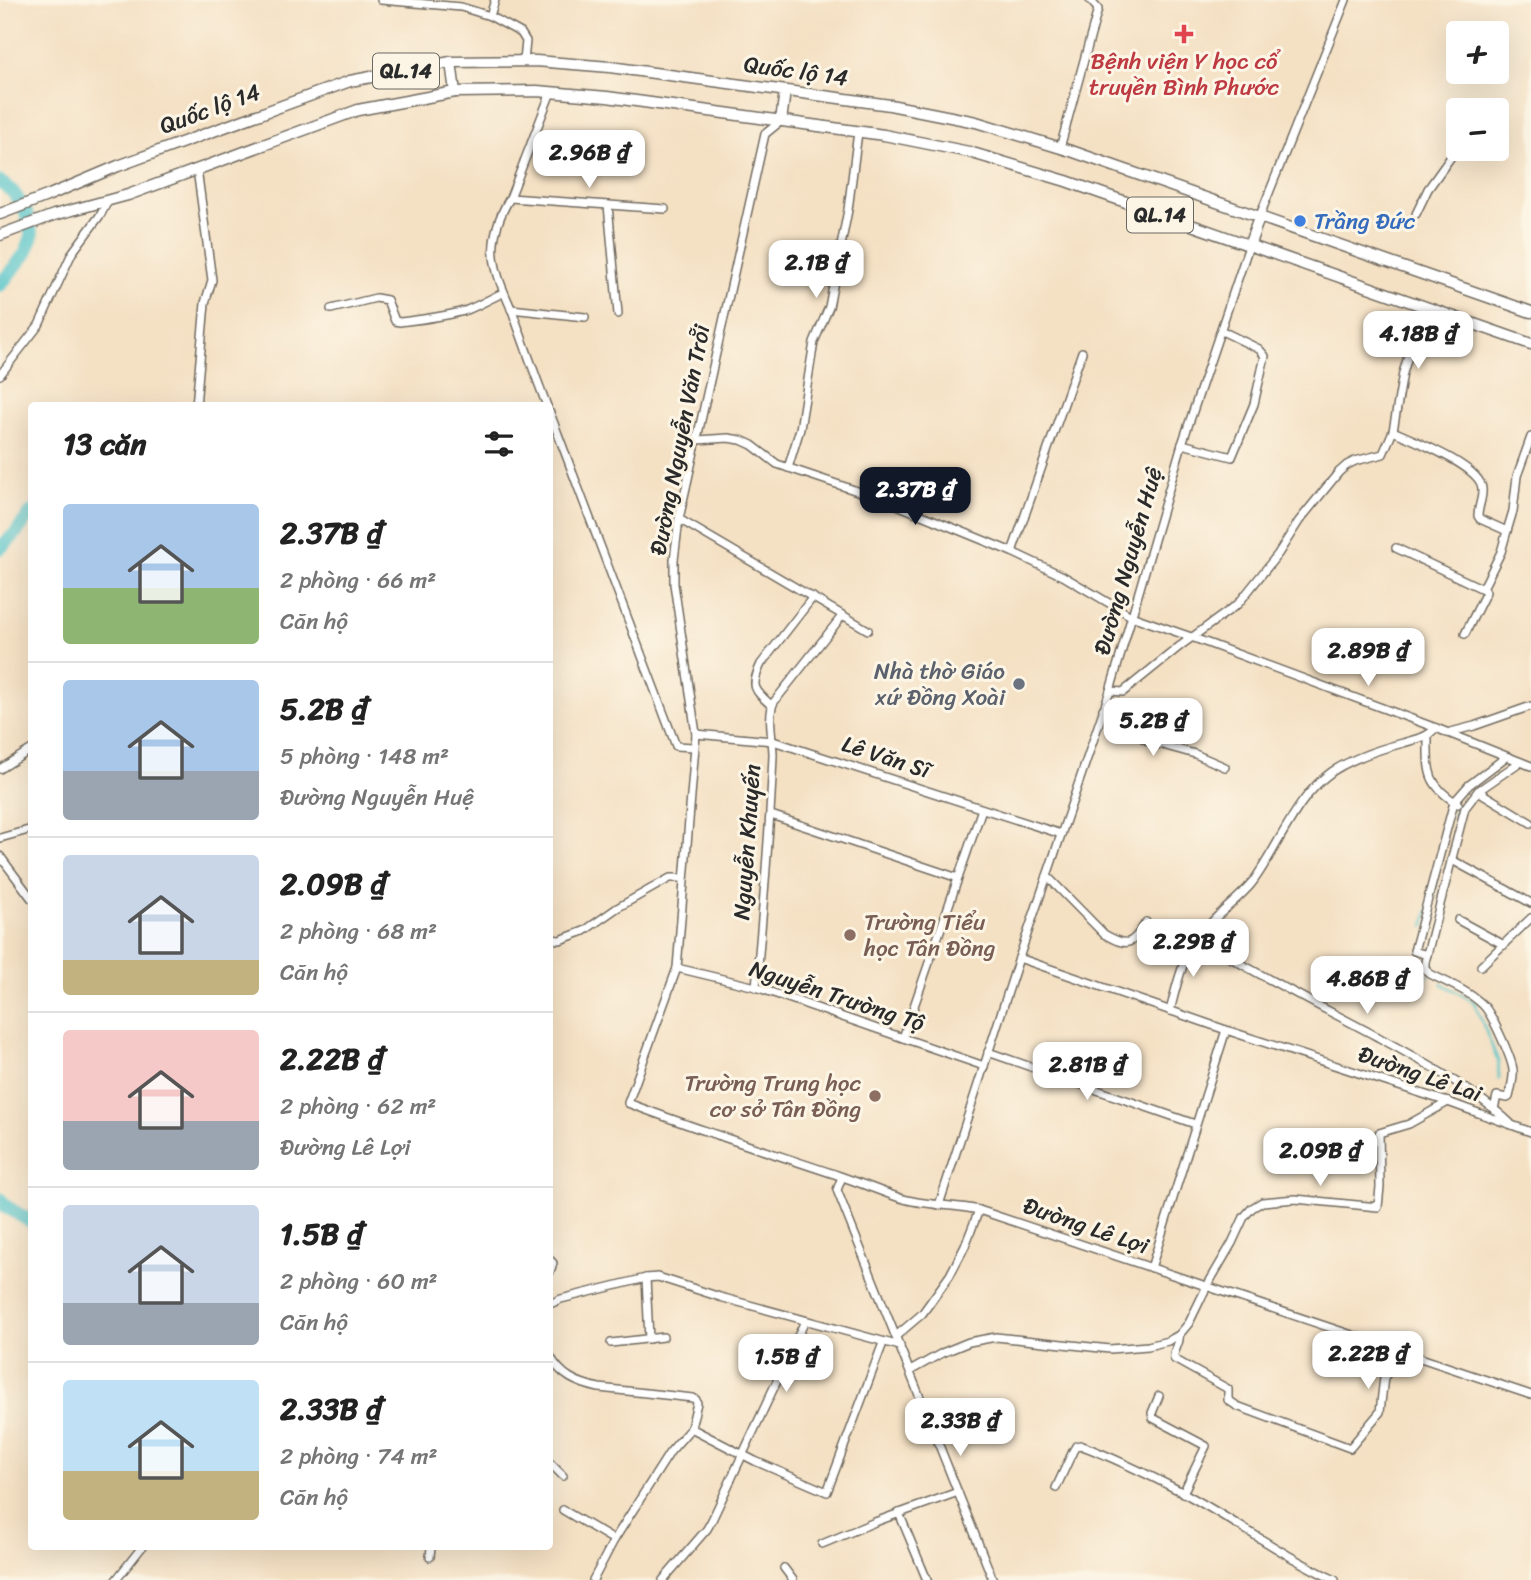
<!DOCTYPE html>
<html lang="vi">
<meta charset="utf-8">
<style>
body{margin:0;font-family:Sriracha,sans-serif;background:#f2f2f2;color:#222;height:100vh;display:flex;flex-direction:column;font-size:26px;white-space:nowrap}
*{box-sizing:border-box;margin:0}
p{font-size:23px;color:#767676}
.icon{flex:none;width:38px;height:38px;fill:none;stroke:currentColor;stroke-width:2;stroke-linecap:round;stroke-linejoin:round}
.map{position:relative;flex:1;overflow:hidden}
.panel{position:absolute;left:28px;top:402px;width:525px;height:1148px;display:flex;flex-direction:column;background:#fff;border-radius:7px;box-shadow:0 7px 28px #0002}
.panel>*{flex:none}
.fabs{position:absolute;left:1446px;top:21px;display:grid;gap:14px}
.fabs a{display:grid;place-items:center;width:63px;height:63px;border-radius:7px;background:#fff;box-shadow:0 7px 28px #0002;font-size:35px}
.price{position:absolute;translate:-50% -60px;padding:0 16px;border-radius:14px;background:#fff;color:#222;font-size:23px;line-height:46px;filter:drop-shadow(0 2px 4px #0008)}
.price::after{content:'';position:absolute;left:50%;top:42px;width:21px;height:16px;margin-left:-10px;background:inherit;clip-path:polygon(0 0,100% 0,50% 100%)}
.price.selected{background:#111827;color:#fff}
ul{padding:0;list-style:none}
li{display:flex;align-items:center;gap:21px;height:175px;padding:0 35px}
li+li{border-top:2px solid #e0e0e0}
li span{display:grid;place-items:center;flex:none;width:196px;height:140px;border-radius:7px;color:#555}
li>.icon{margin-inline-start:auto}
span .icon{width:84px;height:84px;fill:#fffc;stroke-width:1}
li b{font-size:30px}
h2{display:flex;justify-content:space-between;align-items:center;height:84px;padding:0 35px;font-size:30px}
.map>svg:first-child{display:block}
</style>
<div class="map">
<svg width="1531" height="1580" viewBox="0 0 1531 1580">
<rect width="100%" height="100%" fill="#fcf5e5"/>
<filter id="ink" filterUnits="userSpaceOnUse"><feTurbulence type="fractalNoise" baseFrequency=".0143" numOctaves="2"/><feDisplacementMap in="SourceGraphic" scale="14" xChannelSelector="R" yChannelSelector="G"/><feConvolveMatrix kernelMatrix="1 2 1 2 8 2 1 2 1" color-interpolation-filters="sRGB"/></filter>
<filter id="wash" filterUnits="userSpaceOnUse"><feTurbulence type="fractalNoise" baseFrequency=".00686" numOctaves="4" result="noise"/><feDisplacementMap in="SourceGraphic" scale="28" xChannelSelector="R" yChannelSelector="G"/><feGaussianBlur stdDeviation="1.57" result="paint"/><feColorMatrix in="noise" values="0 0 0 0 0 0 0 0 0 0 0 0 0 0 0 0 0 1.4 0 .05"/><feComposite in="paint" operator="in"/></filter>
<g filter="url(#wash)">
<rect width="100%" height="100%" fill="#f4e0c3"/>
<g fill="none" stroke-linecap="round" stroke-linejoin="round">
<g stroke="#57c5cb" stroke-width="2.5">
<polyline points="1454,816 1456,809"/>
<polyline points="1424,927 1437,880"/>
<polyline points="1414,958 1415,969 1429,976"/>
<polyline points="1441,983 1474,1002 1498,1061 1499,1078"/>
</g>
<g stroke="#57c5cb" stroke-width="14">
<polyline points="0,182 13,192 26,212 32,236 26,253 0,285"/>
<polyline points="0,548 14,535 32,512"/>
<polyline points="0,1199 5,1206 32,1222"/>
</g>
</g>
</g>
<g filter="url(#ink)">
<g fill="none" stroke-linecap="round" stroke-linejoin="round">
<g stroke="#716a60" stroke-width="10">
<g id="minor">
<polyline points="381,0 461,7 490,16 521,33 526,41 524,61"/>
<polyline points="490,16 495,0"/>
<path d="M781,121L765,134L679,519L674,560V584L696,734L677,968L628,1103C698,1130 769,1152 840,1176C860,1183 880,1191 900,1198C926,1206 953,1204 979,1210L1531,1395"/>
<polyline points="1060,148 1098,9 1090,0"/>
<polyline points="510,198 665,209"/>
<polyline points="608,205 618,314"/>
<polyline points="1416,214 1428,189 1458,147"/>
<polyline points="1259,218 1346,0"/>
<path d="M331,309L376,298L387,300L395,321L400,322C422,319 446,317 467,310C480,305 491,298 503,293"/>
<polyline points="511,309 585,317"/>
<polyline points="0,375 39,325 72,253 101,214 108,201"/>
<polyline points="196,406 205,303 212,280 197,169"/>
<path d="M547,406C535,375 524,344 513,313C505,294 496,276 494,256C492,236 500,214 510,198L551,92"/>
<polyline points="550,413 676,746 694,747"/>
<polyline points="1393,431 1403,373 1423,307"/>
<polyline points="697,440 728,438 741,440 752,445 777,464 890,502 1012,552 1063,576 1131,616 1194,638 1436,728 1531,766"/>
<polyline points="1182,444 1232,457 1254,404 1265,356 1259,349 1222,331"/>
<polyline points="788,468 800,429 814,342 829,307 848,210 858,132"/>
<polyline points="679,519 868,630"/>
<polyline points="1507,531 1513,511 1517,476 1531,437"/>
<polyline points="1396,548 1485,590 1486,592 1465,634"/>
<polyline points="1012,552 1082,352"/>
<path d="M1110,691L1123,692L1180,646L1238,604L1278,554L1299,521L1339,472L1347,465L1355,461L1383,454L1393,431C1413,440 1482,467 1482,489C1483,498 1478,507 1478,516L1480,519L1507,531L1501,552L1483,588"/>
<path d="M772,706C754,690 750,687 761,664L813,597"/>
<polyline points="1103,709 1131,731 1148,741 1195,754 1225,767"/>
<polyline points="1447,733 1474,726 1531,706"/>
<polyline points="696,734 773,741 1061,834"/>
<path d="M1428,736C1428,771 1426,784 1458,804"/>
<polyline points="0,769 32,749"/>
<polyline points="1478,791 1531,823"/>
<polyline points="771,815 958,878"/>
<polyline points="0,838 32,829"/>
<polyline points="0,856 32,899"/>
<polyline points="1452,860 1531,903"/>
<path d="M1047,876L1104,934C1128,948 1132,945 1146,922"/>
<polyline points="1458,920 1504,945"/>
<polyline points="550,939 560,940 584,931 617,908 670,878 683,878"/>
<path d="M1198,939C1256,974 1316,1004 1376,1036C1420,1060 1474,1089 1510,1123"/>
<polyline points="1427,955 1414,951 1454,802 1469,785 1506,757"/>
<polyline points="1019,958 1226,1030 1448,1102 1531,1132"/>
<polyline points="1481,966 1531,918"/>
<polyline points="677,968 756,987 984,1066"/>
<path d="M756,987C763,910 770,833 773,755C773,740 767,715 774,702L842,616"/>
<path d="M1170,1011C1175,992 1179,972 1188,954C1194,944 1202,932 1210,924C1223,909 1239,899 1252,883C1279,847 1295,797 1333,771C1353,758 1380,749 1403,743C1417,738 1425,739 1436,728"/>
<polyline points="903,1038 982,809"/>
<polyline points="988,1052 1195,1124"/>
<path d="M1494,1109L1497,1096L1507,1098L1509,1097C1511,1088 1514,1078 1513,1070C1512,1059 1491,1012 1483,1005C1469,991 1448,983 1430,974L1425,969V962L1465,808L1478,791L1520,762"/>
<polyline points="842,1177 837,1190 993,1580"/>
<polyline points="939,1205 1019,958 1110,691 1182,444 1249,246"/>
<polyline points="550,1260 553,1263 550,1272"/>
<polyline points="1151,1268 1226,1030"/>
<polyline points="646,1278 649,1339"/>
<polyline points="550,1304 561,1299 646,1278 658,1277 720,1297 900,1346"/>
<path d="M1179,1335C1181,1344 1172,1351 1174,1359L1228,1389V1400L1237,1406L1350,1448L1380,1412L1384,1377L1407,1353"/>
<polyline points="896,1336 922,1314 950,1275 965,1246 979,1210"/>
<polyline points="611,1343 663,1337"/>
<path d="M550,1356C561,1376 576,1383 599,1388L693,1398L696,1400L697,1403L691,1428"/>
<polyline points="910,1371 942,1353 969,1342 996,1337 1110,1349 1148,1346 1168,1341 1179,1335 1189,1323 1207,1286 1232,1243 1244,1217 1252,1208 1262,1202 1295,1199 1378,1207 1380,1187 1379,1133 1409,1124 1448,1102"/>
<polyline points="1159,1396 1152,1413 1153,1418 1206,1446 1183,1493"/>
<polyline points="550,1463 563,1476"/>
<path d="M1056,1488L1073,1451L1076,1446L1080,1445C1115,1458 1149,1475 1182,1492C1234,1520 1281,1555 1335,1580"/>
<polyline points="563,1510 614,1540"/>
<polyline points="899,1513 927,1580"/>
<polyline points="822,1544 875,1522 958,1492"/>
<polyline points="430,1557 431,1547"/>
<polyline points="784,1568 793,1580"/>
<polyline points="116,1580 142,1547"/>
<polyline points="593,1580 614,1540 670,1452 691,1428 755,1461 827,1492 883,1343"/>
<polyline points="663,1580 707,1529 712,1520 805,1321"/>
</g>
</g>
<g stroke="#716a60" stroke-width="13">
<g id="highway">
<polyline points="451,62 455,92"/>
<polyline points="781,121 785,91"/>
<polyline points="0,214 47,196 118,166 350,81 451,62 536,61 610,67 890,105 976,122 1074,152 1531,312"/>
<polyline points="0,235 54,215 128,195 358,110 455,92 537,91 607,97 884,135 969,152 1066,181 1531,344"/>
<polyline points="1249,246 1259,218"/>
</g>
</g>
<use href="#minor" stroke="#fff" stroke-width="7"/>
<use href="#highway" stroke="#fff" stroke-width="10"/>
</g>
</g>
<path fill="#e0444e" stroke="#fcf5e5" stroke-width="2.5" d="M1180.5 23.5h7v7h7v7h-7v7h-7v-7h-7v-7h7z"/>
<circle fill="#3f7fe0" stroke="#fcf5e5" stroke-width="2.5" cx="1300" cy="221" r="7"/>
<circle fill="#6b7280" stroke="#fcf5e5" stroke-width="2.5" cx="1019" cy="684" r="7"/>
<g fill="#8d6e63" stroke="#fcf5e5" stroke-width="2.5">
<circle cx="850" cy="935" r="7"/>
<circle cx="875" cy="1096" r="7"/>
</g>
<g text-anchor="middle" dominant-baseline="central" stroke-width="6" stroke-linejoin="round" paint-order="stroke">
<g fill="#fcf5e5" stroke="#6a6863" stroke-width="2">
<rect x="373" y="53.5" width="66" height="35" rx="5"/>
<rect x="1127" y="197.5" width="66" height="35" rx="5"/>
</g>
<g font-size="21" font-weight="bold" fill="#2b2b2b">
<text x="406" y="71">QL.14</text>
<text x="1160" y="215">QL.14</text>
</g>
<g font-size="23" fill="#be3a42" stroke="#fcf5e5">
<text x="1184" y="61">Bệnh viện Y học cổ<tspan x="1184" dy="26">truyền Bình Phước</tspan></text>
</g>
<g font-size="23" fill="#2b2b2b" stroke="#fcf5e5">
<text transform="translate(796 71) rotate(8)">Quốc lộ 14</text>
<text transform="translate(210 109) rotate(-20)">Quốc lộ 14</text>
<text transform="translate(680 440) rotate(-79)">Đường Nguyễn Văn Trỗi</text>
<text transform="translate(1128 561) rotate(-74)">Đường Nguyễn Huệ</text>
<text transform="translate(886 757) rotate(18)">Lê Văn Sĩ</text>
<text transform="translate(747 842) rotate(-86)">Nguyễn Khuyến</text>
<text transform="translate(837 996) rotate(18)">Nguyễn Trường Tộ</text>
<text transform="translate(1420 1074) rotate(19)">Đường Lê Lai</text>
<text transform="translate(1086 1226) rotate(19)">Đường Lê Lợi</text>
</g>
<g font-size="23" fill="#366cbe" stroke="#fcf5e5" text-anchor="start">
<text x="1314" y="221">Trầng Đức</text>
</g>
<g font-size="23" fill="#5b616d" stroke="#fcf5e5" text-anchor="end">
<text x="1005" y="671">Nhà thờ Giáo<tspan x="1005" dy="26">xứ Đồng Xoài</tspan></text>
</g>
<g font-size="23" fill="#785e54" stroke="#fcf5e5" text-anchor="start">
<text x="864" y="922">Trường Tiểu<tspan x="864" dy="26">học Tân Đồng</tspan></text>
<text x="861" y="1083" text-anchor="end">Trường Trung học<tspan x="861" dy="26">cơ sở Tân Đồng</tspan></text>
</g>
</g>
</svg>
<div class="fabs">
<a>+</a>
<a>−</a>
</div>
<b class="price" style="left:589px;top:190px">2.96B ₫</b>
<b class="price" style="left:816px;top:300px">2.1B ₫</b>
<b class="price" style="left:1418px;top:371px">4.18B ₫</b>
<b class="price selected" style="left:915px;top:527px">2.37B ₫</b>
<b class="price" style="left:1368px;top:688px">2.89B ₫</b>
<b class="price" style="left:1153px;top:758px">5.2B ₫</b>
<b class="price" style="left:1193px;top:979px">2.29B ₫</b>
<b class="price" style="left:1367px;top:1016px">4.86B ₫</b>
<b class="price" style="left:1087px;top:1102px">2.81B ₫</b>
<b class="price" style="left:1320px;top:1188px">2.09B ₫</b>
<b class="price" style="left:1368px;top:1391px">2.22B ₫</b>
<b class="price" style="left:786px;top:1394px">1.5B ₫</b>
<b class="price" style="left:960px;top:1458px">2.33B ₫</b>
<section class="panel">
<h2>13 căn<svg class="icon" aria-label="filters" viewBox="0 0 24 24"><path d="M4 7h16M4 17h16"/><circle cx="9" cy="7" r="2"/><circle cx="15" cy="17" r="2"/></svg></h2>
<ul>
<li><span style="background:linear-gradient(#a9c7e8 60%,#8fb573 0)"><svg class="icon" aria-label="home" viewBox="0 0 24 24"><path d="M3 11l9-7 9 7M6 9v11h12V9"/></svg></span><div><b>2.37B ₫</b><p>2 phòng · 66 m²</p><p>Căn hộ</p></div></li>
<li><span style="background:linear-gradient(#a9c7e8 65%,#9aa5b1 0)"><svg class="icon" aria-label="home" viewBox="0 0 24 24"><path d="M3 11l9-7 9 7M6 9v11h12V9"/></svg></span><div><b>5.2B ₫</b><p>5 phòng · 148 m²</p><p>Đường Nguyễn Huệ</p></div></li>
<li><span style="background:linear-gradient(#c9d6e8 75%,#c2b280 0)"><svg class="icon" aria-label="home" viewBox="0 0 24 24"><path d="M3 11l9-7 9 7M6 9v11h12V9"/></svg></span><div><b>2.09B ₫</b><p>2 phòng · 68 m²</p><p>Căn hộ</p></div></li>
<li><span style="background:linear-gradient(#f6c9c9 65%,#9aa5b1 0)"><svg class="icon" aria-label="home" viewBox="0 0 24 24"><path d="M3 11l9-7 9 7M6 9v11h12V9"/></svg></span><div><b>2.22B ₫</b><p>2 phòng · 62 m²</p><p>Đường Lê Lợi</p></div></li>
<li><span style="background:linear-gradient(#c9d6e8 70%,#9aa5b1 0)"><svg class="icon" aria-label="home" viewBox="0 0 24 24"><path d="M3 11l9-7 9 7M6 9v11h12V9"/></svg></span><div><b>1.5B ₫</b><p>2 phòng · 60 m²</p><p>Căn hộ</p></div></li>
<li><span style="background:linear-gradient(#bfe0f5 65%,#c2b280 0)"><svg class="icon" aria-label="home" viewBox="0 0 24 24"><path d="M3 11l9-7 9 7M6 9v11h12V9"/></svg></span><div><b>2.33B ₫</b><p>2 phòng · 74 m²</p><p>Căn hộ</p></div></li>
</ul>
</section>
</div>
